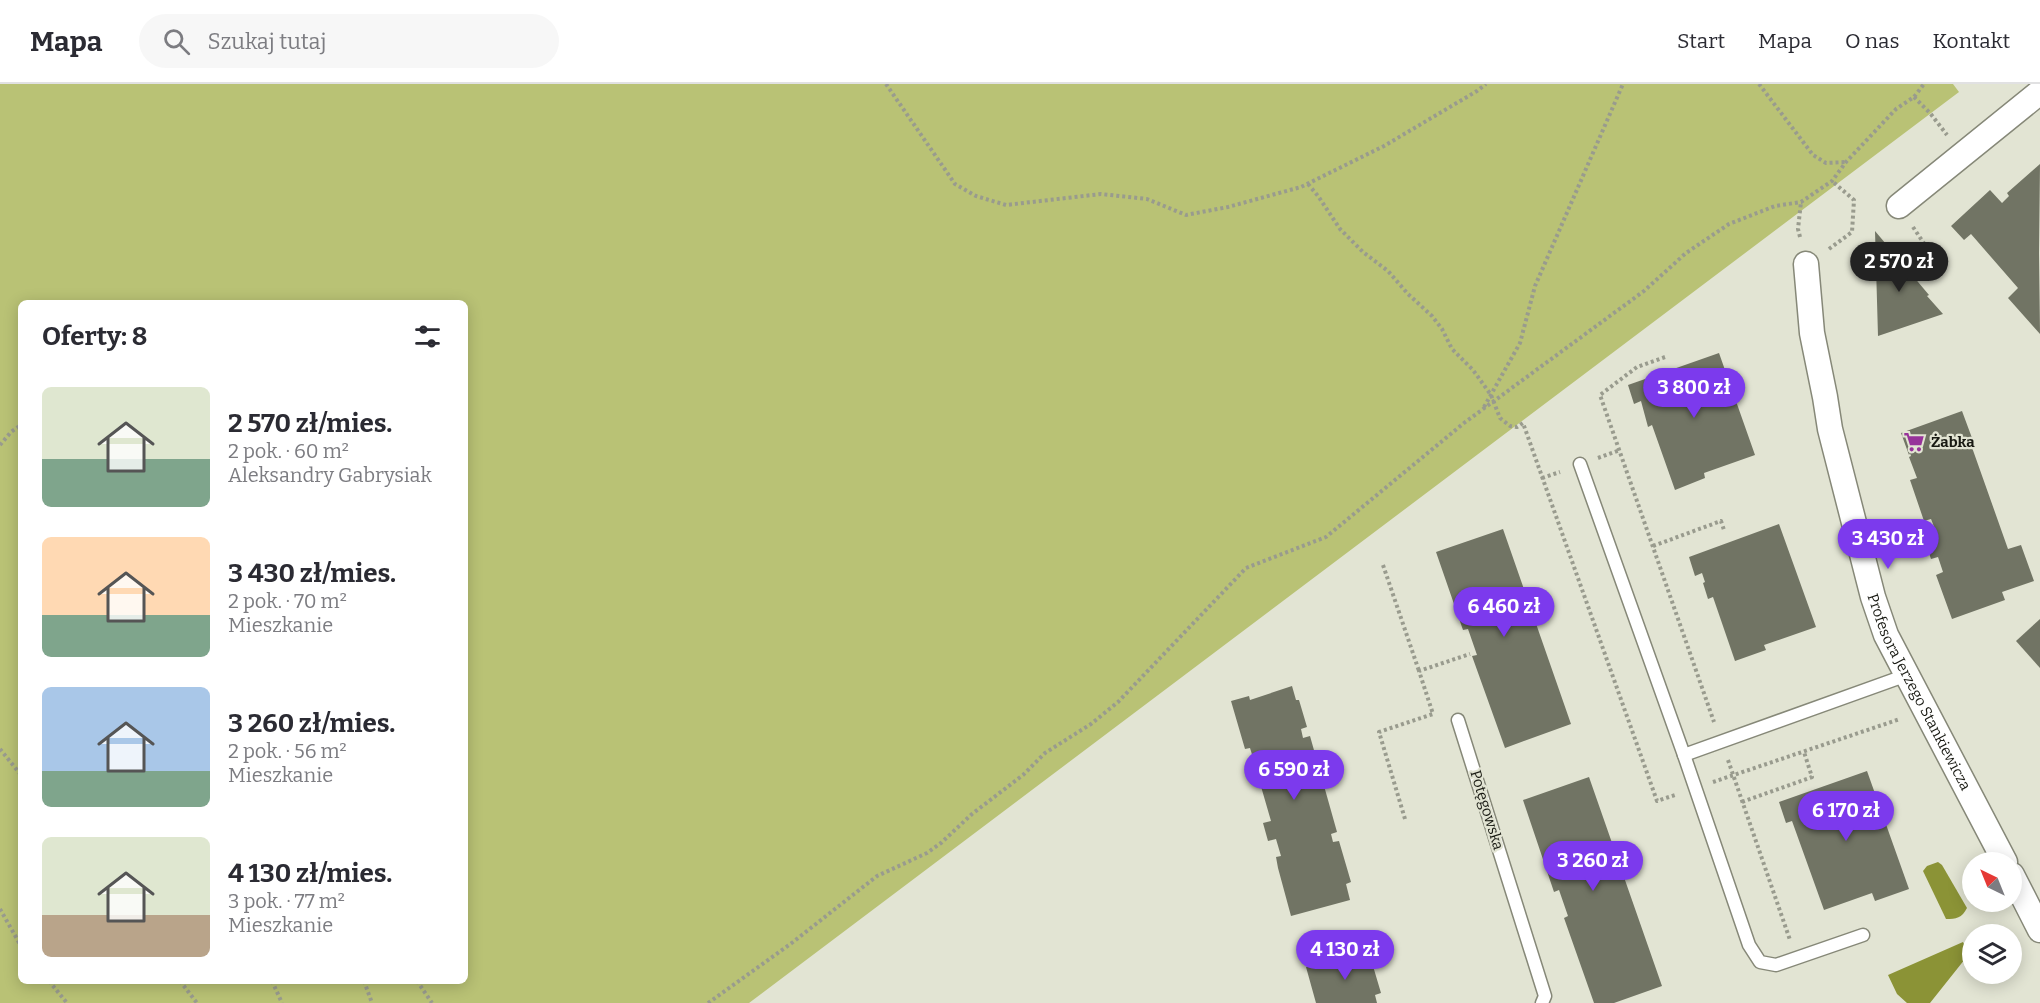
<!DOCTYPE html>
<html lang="pl">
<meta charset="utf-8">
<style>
body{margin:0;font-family:Bitter,serif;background:#f7f7f7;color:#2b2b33;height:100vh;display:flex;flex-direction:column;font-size:22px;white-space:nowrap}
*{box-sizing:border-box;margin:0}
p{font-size:20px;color:#7c7c81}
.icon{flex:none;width:33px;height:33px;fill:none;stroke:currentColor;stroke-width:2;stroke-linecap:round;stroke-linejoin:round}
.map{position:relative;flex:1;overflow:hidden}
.details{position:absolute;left:18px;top:216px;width:450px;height:684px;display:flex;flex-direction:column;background:#fff;border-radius:9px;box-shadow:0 3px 15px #0003}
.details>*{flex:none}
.needle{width:39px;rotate:317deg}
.controls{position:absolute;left:1962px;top:768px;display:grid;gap:12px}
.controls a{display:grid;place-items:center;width:60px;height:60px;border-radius:50%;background:#fff;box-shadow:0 3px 15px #0003;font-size:30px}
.price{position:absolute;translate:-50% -51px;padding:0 14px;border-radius:21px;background:#7c3aed;color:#fff;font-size:20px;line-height:39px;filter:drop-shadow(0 2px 3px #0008)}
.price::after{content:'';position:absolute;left:50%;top:36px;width:18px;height:14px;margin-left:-9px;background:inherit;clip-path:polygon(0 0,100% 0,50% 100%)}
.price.on{background:#222;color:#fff}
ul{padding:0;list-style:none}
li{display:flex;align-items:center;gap:18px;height:150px;padding:0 24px}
li span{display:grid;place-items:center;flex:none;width:168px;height:120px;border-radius:9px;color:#555}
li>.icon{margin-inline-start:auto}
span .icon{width:72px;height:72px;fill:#fffc;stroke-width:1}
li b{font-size:26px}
h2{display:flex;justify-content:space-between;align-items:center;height:72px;padding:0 24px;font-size:26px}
header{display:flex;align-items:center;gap:36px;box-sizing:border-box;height:84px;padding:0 30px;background:#fff;border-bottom:2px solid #e1e1e2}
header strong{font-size:28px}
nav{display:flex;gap:33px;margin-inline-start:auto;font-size:21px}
.search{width:420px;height:54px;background:#f7f7f7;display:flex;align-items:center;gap:15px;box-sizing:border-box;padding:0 21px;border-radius:33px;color:#7c7c81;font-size:22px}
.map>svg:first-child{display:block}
</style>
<header>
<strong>Mapa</strong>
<div class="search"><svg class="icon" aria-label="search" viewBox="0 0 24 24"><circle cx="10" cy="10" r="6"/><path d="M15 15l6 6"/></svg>Szukaj tutaj</div>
<nav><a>Start</a><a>Mapa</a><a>O nas</a><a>Kontakt</a></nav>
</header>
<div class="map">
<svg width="2040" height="919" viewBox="0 0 2040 919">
<rect width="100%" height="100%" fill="#e2e4d3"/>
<path fill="#b9c275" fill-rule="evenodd" d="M0,0H1953L1959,8L749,919H0ZM21,219H465V897H21Z"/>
<g fill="#8b9336">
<path d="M1938,778L1942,781L1967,824C1962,834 1956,835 1946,835L1923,787L1927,782Z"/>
<polygon points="1963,858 1970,873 1965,875 1930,919 1907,919 1897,910 1888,891"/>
</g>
<g fill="#717464">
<polygon points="2040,80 2039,169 2040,250 2008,214 2018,204 1971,150 1964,156 1951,142 1990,106 2002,119 2009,112 2007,109"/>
<polygon points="1875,147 1929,211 1927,212 1943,230 1878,252"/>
<polygon points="1719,269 1755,371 1704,389 1705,394 1675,406 1652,341 1648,343 1641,317 1634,320 1628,301"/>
<polygon points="1962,327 1972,354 1969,355 2008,465 2021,461 2034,497 2002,508 2005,516 1952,535 1936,491 1943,488 1938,473 1931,475 1926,460 1932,458 1929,450 1923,452 1922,450 1935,445 1931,435 1924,437 1910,396 1917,394 1909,373 1911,372 1910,369 1909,371 1901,349"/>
<polygon points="1779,440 1816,543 1764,561 1766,566 1735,577 1713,513 1708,515 1703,499 1705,498 1702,489 1695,492 1689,473"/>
<polygon points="1503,445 1571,640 1505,664 1472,572 1477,571 1468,545 1463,546 1436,468"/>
<polygon points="2040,535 2040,584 2016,557"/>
<polygon points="1292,602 1296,616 1299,616 1307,643 1301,645 1303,654 1310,652 1337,748 1331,750 1333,758 1339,757 1351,798 1346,800 1350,816 1291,832 1278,784 1276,773 1281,772 1276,755 1268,757 1263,739 1271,737 1260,699 1252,701 1247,683 1255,680 1250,664 1245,665 1231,617 1249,612 1250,616"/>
<polygon points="1867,687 1909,805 1875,817 1872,809 1824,826 1792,737 1786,739 1779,718"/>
<polygon points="1589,693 1662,902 1614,919 1594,919 1564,834 1568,832 1559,806 1554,808 1523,716"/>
<polygon points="1366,868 1371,882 1373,882 1381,909 1375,911 1377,919 1316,919 1306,883 1323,878 1324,882"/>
</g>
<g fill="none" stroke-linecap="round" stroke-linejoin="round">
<g stroke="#868878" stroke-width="15">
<g id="lane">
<polyline points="1580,380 1684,671 1907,591"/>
<polyline points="1458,636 1545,912 1542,919"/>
<polyline points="1684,671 1749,861 1760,878 1776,881 1863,851"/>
</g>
</g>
<g stroke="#868878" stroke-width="27">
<g id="street">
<polyline points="1899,122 2040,8"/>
<path id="s1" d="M1806,180L1812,249L1825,313L1830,345L1873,513L1886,551L2005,778"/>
<polyline points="2012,791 2040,846"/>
</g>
</g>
<g stroke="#999b8e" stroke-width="4" stroke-dasharray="3 3" stroke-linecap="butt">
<polyline points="886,0 955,100 976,112 1006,121 1101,110 1147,115 1186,131 1228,123 1301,103 1384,62 1477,7 1486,0"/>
<polyline points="1759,0 1813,71 1826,79 1846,78"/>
<polyline points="1914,13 1930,29 1947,51"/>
<polyline points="1308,100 1318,112 1340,145 1363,168 1388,187 1408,210 1432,232 1442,245 1452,265 1473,286 1491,311 1500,334 1510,342 1517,343 1523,339 1657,717 1675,711"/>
<polyline points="1913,143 1931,170 1921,180"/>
<polyline points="1800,153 1798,145 1801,118"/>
<polyline points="1829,165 1852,148 1854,116 1832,97"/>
<polyline points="1665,273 1637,283 1600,311 1714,638"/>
<polyline points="1484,323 1520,259 1535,202 1623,0"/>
<polyline points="0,361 11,348 21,341"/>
<polyline points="1598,374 1620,366"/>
<polyline points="1542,394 1560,388"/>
<polyline points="1653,462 1721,437 1724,446"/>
<polyline points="1383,481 1419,587"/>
<polyline points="0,665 21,691"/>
<polyline points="1728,676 1790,856"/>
<polyline points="1713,698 1900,635"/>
<polyline points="1742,718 1812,693 1804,668"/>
<polyline points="1405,735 1379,648 1433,630 1419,587 1470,570"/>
<polyline points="0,825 21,862"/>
<polyline points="49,897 67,919"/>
<polyline points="180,897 197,919"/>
<polyline points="272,897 282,919"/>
<polyline points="364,897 372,919"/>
<polyline points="417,897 432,919"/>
<polyline points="708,919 793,858 877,792 927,769 941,759 972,730 1023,691 1045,669 1091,640 1118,618 1246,484 1326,453 1464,339 1644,207 1686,169 1729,140 1775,122 1801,118 1832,97 1846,78 1896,25 1914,13 1924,0"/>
</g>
<use href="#lane" stroke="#fff" stroke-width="12"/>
<use href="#street" stroke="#fff" stroke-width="24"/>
</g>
<defs>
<g id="supermarket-bare" transform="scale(1.62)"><path d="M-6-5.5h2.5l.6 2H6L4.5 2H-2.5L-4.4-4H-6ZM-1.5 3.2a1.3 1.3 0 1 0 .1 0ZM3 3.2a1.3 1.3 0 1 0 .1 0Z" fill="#97339a" stroke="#e2e4d3" stroke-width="2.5" paint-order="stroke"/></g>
</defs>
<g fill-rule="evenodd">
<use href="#supermarket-bare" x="1914" y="358"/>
</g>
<g text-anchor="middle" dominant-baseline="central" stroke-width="4.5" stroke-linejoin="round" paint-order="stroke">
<g font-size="15" font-weight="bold" fill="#191a13" stroke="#e2e4d3" text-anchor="start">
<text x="1931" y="358">Żabka</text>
</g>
<g font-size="15" fill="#191a13" stroke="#e2e4d3">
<text stroke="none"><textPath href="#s1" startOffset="446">Profesora Jerzego Stankiewicza</textPath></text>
<text transform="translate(1487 726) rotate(73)">Potęgowska</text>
</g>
</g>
</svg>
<div class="controls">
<a><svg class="needle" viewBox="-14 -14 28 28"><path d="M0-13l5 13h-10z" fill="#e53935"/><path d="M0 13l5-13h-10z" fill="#7c7c81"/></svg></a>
<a><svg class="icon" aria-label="layers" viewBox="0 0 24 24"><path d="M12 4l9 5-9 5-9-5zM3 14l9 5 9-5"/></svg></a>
</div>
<b class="price on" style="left:1899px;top:209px">2 570 zł</b>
<b class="price" style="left:1694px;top:335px">3 800 zł</b>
<b class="price" style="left:1888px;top:486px">3 430 zł</b>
<b class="price" style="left:1504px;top:554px">6 460 zł</b>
<b class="price" style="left:1294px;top:717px">6 590 zł</b>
<b class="price" style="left:1846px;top:758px">6 170 zł</b>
<b class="price" style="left:1593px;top:808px">3 260 zł</b>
<b class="price" style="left:1345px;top:897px">4 130 zł</b>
<section class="details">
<h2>Oferty: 8<svg class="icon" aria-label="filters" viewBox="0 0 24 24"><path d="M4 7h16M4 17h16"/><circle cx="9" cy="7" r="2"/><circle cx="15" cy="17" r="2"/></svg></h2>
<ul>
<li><span style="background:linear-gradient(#dfe7d0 60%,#7fa58c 0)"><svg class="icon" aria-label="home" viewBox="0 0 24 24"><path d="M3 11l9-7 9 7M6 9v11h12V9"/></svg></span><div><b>2 570 zł/mies.</b><p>2 pok. · 60 m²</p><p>Aleksandry Gabrysiak</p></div></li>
<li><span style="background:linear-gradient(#ffd9b3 65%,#7fa58c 0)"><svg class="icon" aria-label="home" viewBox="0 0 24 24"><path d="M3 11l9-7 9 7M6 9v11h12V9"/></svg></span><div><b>3 430 zł/mies.</b><p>2 pok. · 70 m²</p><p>Mieszkanie</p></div></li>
<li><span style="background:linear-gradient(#a9c7e8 70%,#7fa58c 0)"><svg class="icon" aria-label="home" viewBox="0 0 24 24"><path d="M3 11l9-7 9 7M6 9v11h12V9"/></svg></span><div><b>3 260 zł/mies.</b><p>2 pok. · 56 m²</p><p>Mieszkanie</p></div></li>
<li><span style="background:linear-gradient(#dfe7d0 65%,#b9a48a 0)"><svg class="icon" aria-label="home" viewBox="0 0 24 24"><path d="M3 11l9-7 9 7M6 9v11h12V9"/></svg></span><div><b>4 130 zł/mies.</b><p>3 pok. · 77 m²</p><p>Mieszkanie</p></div></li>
</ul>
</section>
</div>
